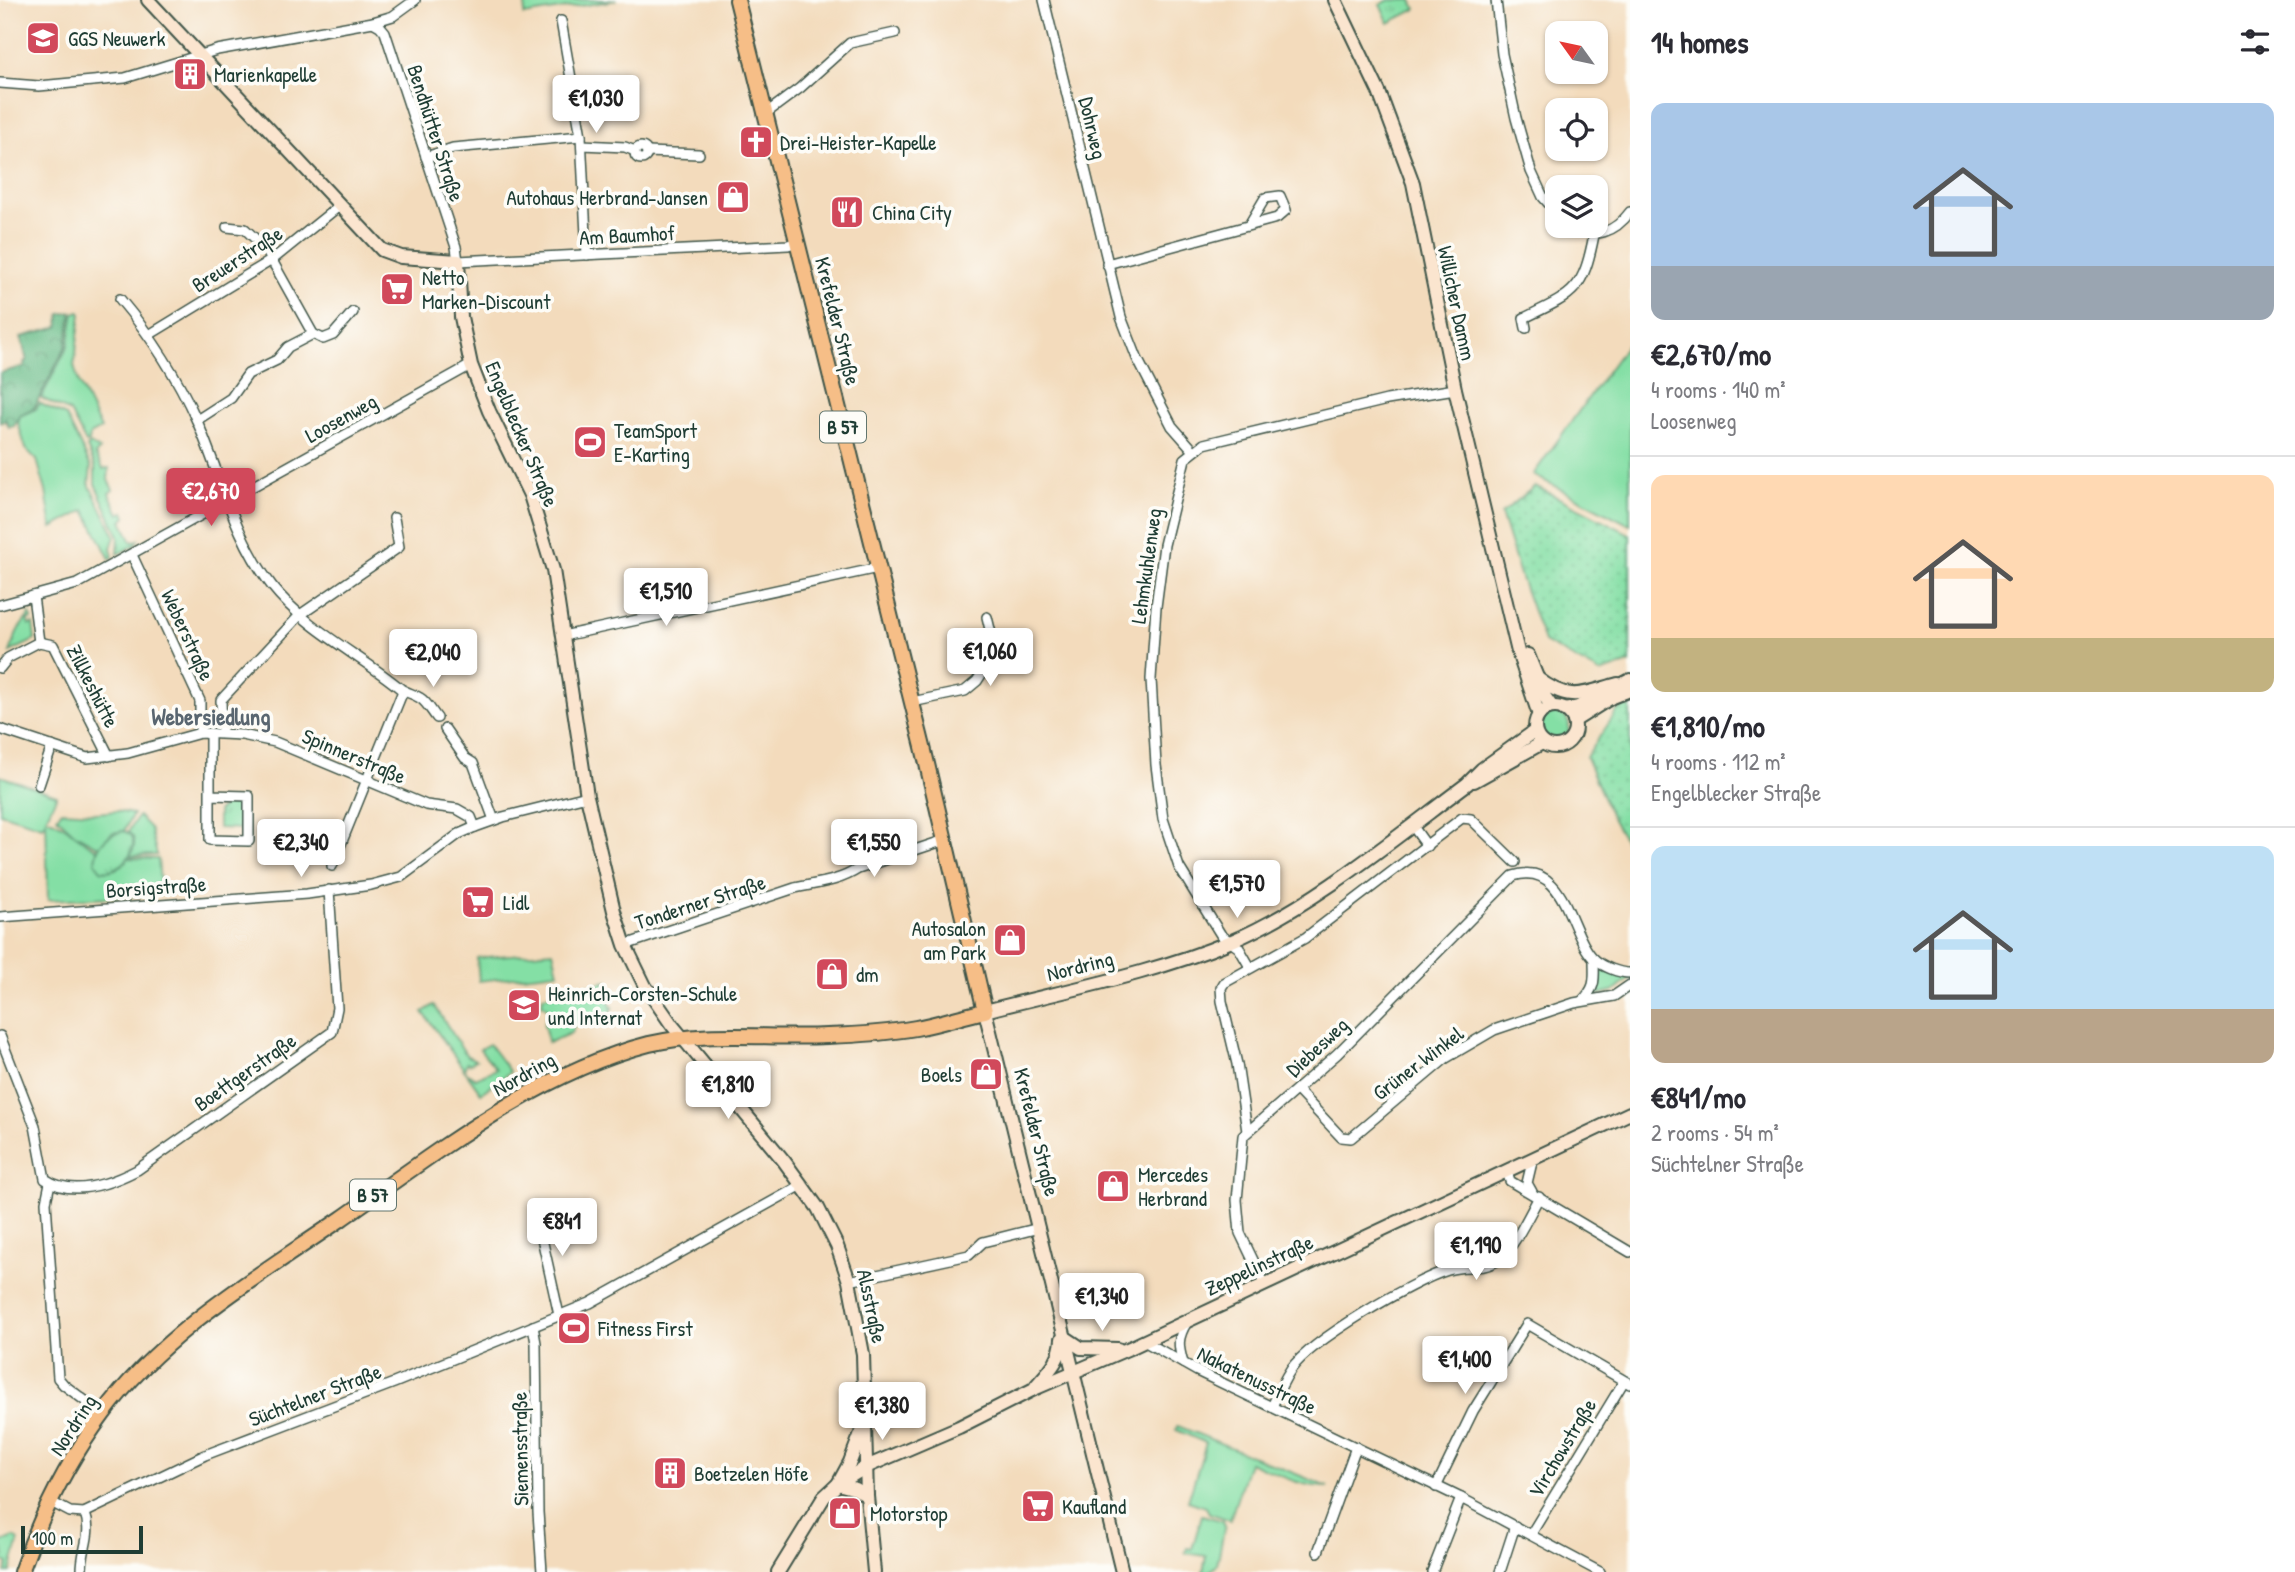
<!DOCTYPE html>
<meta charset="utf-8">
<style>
body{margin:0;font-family:"Patrick Hand",sans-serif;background:#f7f7f7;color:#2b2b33;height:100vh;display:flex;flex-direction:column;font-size:26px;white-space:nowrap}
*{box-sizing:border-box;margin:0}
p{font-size:23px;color:#7c7c81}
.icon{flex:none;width:38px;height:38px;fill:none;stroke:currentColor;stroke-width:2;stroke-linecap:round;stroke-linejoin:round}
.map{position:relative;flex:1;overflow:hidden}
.side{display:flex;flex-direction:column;background:#fff;width:665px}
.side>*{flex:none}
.needle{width:46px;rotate:303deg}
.controls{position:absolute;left:1545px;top:21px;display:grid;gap:14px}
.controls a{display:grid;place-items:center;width:63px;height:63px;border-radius:14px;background:#fff;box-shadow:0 2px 5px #0004;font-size:35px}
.scale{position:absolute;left:21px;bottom:18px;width:122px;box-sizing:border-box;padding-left:7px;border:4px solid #1f3d34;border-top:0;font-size:19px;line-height:24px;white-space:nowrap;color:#1f3d34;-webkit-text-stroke:5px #fdfcf7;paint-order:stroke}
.price{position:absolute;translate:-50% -60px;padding:0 16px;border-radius:7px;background:#fff;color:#222;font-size:23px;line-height:46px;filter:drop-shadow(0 2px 4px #0008)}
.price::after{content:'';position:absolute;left:50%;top:42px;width:21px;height:16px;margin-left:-10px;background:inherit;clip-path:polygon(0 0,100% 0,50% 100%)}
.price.active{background:#d1495b;color:#fff}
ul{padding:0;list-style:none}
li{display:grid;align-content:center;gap:14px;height:371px;padding:0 21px}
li+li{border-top:2px solid #e1e1e2}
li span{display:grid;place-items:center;height:217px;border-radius:14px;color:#555}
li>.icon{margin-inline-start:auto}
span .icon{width:126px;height:126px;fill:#fffc;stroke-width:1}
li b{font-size:30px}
h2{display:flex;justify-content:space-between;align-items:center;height:84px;padding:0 21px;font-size:30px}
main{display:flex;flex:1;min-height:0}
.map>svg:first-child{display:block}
</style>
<main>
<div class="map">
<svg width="1630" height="1572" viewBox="0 0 1630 1572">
<defs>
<pattern id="forest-crowns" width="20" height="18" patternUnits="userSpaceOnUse" patternTransform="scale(1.75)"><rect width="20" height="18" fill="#6bbe8a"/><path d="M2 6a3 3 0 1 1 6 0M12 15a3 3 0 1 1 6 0" fill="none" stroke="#579c72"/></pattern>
<pattern id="park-tufts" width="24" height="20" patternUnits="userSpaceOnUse" patternTransform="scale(1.75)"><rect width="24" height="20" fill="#84dfa5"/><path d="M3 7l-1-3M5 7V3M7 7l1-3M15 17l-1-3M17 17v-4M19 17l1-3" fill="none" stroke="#72c08f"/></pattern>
<pattern id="garden-dots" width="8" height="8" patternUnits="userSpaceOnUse" patternTransform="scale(1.75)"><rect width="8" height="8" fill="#84dfa5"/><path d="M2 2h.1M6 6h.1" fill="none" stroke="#72c08f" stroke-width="1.8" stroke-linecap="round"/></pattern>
</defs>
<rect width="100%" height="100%" fill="#fdfcf7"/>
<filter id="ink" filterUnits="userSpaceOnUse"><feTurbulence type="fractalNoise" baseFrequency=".0143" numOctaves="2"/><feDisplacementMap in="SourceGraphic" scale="14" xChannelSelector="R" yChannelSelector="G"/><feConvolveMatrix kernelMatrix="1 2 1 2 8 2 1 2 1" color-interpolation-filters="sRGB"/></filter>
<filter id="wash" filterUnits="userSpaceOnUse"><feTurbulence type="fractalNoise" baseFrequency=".00686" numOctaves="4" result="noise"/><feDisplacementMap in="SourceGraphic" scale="28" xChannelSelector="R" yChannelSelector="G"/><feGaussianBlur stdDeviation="1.57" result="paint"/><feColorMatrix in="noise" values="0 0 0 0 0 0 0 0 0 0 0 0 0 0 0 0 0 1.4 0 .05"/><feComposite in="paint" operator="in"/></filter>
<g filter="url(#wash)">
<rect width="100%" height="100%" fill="#f3dbbc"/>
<g fill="#84dfa5" stroke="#528e6c" stroke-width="2">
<polygon points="526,0 617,0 524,15"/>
<polygon points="79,311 81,314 74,366 79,383 101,429 90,435 89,442 86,443 70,412 41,398 68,346 74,313"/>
<polygon points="1630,340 1630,525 1533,475"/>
<polygon points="39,403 66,416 91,467 89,484 115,536 111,548 113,557 110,559 85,510 52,528 46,491 37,460 26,449 18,423 20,416 36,409"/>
<polygon points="90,444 100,450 95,454 103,469 109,468 108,480 113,490 109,493 119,514 124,512 126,517 122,521 132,542 138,540 135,545 118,554 119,536 95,484 95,466 87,447"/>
<polygon points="30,614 32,619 27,620 29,625 33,624 35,640 10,652 18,630"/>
<circle cx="1555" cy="727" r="14"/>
<path d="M0,776L57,795L46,818C65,823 79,840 97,849L95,862L101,870C112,873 122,867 128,858L158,859L161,895L48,900L46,820L42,826L0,813Z"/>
<polygon points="61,811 97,813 116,811 133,814 124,831 112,833 99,847 74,833 57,817"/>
<path d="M138,816L150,828L157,855L130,856C135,847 137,838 128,832Z"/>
<polygon points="553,951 558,972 479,981 477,958"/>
<polygon points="1598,967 1628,977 1629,979 1616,990 1596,995 1594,994"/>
<polygon points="607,981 605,984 611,1007 613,1007 610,1015 593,1025 595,1015 576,1022 571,1033 548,1043 544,1025 548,1009 542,1004 543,996"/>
<polygon points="434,1005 467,1056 476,1060 469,1064 467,1062 464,1070 475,1078 496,1069 480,1049 489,1044 510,1072 481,1093 423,1012"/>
<path d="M1177,1426H1178L1328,1487C1298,1487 1276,1473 1249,1462L1230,1520L1209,1513L1206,1507L1188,1501L1206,1443L1176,1430Z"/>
<polygon points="1202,1515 1223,1521 1225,1525 1217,1565 1210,1572 1203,1572 1206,1556 1185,1553 1187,1548 1192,1549"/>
<polygon points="14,1537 19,1540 10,1572 5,1572 8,1563 0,1560 5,1556 0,1543"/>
</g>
<polygon fill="url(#forest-crowns)" stroke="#457e5f" stroke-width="2" points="72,312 66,346 34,408 20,415 14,426 9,427 6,420 0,423 0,373 25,366 24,362 27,361 21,337 59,327 60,314"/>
<g fill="url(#park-tufts)" stroke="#528e6c" stroke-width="2">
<polygon points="1389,0 1412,0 1416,9 1389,23 1380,5"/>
<polygon points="223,803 241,804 241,829 218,828 218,810 222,808"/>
<path d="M124,831L130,834L133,838C135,857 119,873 101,870L95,862C96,846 107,833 124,831Z"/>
<path d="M1477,1244L1498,1256C1489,1264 1478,1266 1467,1260Z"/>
</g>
<g fill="url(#garden-dots)" stroke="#528e6c" stroke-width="2">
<polygon points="1535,486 1630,534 1630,663 1600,673 1544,642 1521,578 1501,514"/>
<polygon points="1630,705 1630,850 1611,816 1586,757 1619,708"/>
</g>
</g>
<g filter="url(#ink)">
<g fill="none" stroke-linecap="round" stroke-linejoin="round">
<g stroke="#3f5548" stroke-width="12">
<g id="street">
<polyline points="1044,0 1121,317 1137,358 1172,426 1194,451"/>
<polyline points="1496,0 1502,54 1516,118 1531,171 1543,197 1558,214"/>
<polyline points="561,21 581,136 587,255"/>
<polyline points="373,22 380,26 385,32 456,247 458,261 788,245 797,242"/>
<polyline points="0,83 39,86 125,78 217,50 373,22 393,16 415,0"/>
<polyline points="765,114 800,88 850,43 895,33"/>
<polyline points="582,145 625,147 635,151"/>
<circle cx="641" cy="153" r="6"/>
<polyline points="647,152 699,154"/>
<polyline points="426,157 453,148 581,136"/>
<path d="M1573,226C1595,240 1615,232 1630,212"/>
<polyline points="227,227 245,229 265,248 313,334 323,339 333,335 353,312"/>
<polyline points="1107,264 1277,218 1286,210 1280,196 1265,198 1249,225"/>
<path d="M120,299C152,337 177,376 197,421C221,476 234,537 272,586C307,630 359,654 401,689C407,693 414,694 420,698C427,702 432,712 437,718"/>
<path d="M1526,328L1524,318C1574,294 1583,292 1594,235"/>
<polyline points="149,335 272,260 339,206"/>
<polyline points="197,420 231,398 248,374 277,360 288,347 313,334"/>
<polyline points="132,555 200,701 200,733"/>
<polyline points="33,596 39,642 53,645 109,756"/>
<polyline points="0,605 77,584 471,365"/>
<polyline points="563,636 878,568"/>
<polyline points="0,668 8,658 39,642"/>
<polyline points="912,702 965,691 977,681 993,656 994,646 987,617"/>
<polyline points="0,729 87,758 128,753 200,733 242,735 275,742 426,805 457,809 471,817 475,827"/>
<polyline points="445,729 465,758 473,763 494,820"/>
<polyline points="222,733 221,700 300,615 399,547 394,518"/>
<polyline points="39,785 52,746"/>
<polyline points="210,795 249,796 249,841 210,840 210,733"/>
<polyline points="1412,825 1427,846"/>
<polyline points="332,866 403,691"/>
<polyline points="0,917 307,894 371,885 401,877 459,834 475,827 503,817 587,796"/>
<path d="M625,945L795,888C817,883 838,882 858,869L945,840"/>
<polyline points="1250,967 1239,948 1221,935 1179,867 1163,819 1156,765 1151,679 1156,607 1164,545 1185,459 1204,444 1387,400 1455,389"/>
<path d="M1582,1001C1597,986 1594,979 1594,959"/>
<path d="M0,1036L35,1126L45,1179C73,1198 110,1184 137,1170L332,1032L337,1008L329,890"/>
<polyline points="1297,1090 1341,1137 1351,1138 1446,1058 1494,1030 1574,1003 1614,996 1630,985"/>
<polyline points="1247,1131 1237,1064 1222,1001 1221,988 1224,983 1305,938 1462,818 1471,819 1515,862"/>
<polyline points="1507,1171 1510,1181 1630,1252"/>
<polyline points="50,1183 46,1202 58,1378 64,1385 103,1414"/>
<polyline points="1532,1192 1527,1183 1533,1158"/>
<polyline points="535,1207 559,1315"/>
<polyline points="849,1281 969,1255 983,1242 1039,1228"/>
<path d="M1264,1283L1240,1233L1237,1200L1243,1136L1337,1054L1513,876C1566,859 1569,935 1594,959C1603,967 1619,973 1630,973"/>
<polyline points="533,1326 536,1343 538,1512 542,1572"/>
<polyline points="1144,1341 1197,1371 1461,1498 1600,1572"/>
<path d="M1183,1363C1178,1346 1177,1338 1187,1322"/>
<path d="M1272,1407C1277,1395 1283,1381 1291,1369C1312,1340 1412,1281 1448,1270C1466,1264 1483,1271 1498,1260C1514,1248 1529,1215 1539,1197"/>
<polyline points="1436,1487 1473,1411 1527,1324 1630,1384"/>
<polyline points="51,1502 70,1512 84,1513 205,1455 394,1383 590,1303 802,1185"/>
<polyline points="1531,1534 1624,1381"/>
<polyline points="1318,1552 1356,1447"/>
<path d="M82,1572C81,1550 93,1535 85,1513"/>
<polyline points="1432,1572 1461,1498"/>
<polyline points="1500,1572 1515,1526"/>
</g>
</g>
<g stroke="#3f5548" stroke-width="16">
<g id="secondary">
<polyline points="148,0 382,250 401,257 458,261 461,317 471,365 489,411 530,495 553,570 587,796 614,911 625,945 645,986 672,1025 784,1161 818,1208 837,1246 849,1281 863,1354 867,1496 874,1572"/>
<polyline points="1335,0 1379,92 1413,183 1455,389 1482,502 1518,652 1539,715"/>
<polyline points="1528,655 1545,697 1552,707"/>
<path d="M1537,678C1569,703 1582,694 1618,684"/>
<circle cx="1555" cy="727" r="20"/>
<polyline points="1564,710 1578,707 1630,680"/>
<polyline points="1574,721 1612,697 1630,690"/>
<polyline points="1474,781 1542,743"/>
<polyline points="1066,1338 1081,1348 1118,1349"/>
<path d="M1036,1386C1049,1371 1061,1360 1062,1339"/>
<polyline points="863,1428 850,1462 838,1484 856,1489 867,1496"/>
<polyline points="778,1572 824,1497 838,1484 866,1467 959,1427 1034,1389 1132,1347 1630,1113"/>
<path d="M1122,1572L985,1011C1067,990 1153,974 1232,941C1312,907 1396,837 1467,784L1482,769L1535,731"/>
</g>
</g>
<g stroke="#3f5548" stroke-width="18">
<path id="primary" d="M21,1572C40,1517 68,1461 103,1414C164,1331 258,1276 341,1219C434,1154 538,1072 649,1044C707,1030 768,1039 827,1036C856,1035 887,1033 916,1028C939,1024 962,1016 985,1011L923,747L737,0"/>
</g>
<use href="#street" stroke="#fff" stroke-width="9"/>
<use href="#secondary" stroke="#fbe5cf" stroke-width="12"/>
<use href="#primary" stroke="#f6be87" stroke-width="14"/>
</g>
</g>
<defs>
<g id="school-square" transform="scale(1.75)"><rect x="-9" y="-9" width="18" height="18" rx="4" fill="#d1495b" stroke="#fdfcf7"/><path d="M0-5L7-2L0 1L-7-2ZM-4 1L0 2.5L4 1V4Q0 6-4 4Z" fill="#fff"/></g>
<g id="building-square" transform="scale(1.75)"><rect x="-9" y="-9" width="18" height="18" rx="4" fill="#d1495b" stroke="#fdfcf7"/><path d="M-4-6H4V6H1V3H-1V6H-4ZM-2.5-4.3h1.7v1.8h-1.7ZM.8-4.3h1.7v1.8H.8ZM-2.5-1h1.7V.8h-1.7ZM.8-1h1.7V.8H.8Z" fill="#fff"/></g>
<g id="church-square" transform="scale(1.75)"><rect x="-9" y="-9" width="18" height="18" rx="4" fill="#d1495b" stroke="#fdfcf7"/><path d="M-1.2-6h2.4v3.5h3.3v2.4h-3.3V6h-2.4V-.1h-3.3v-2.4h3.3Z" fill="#fff"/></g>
<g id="shop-square" transform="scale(1.75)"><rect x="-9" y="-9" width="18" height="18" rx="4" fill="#d1495b" stroke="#fdfcf7"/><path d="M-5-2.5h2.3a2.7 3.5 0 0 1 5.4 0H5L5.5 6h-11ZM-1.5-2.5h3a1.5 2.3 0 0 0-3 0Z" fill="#fff"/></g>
<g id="restaurant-square" transform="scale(1.75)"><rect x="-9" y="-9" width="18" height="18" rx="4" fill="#d1495b" stroke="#fdfcf7"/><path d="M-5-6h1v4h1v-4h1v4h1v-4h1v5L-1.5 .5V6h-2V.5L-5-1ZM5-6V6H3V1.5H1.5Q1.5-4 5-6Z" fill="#fff"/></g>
<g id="supermarket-square" transform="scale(1.75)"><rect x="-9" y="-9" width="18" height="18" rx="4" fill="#d1495b" stroke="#fdfcf7"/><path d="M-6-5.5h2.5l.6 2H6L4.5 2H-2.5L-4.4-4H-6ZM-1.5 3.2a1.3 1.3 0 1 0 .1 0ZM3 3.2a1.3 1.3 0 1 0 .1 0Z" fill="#fff"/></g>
<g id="stadium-square" transform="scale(1.75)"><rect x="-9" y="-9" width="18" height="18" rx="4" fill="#d1495b" stroke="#fdfcf7"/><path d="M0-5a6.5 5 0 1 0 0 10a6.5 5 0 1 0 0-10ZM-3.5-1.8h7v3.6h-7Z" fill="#fff"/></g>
</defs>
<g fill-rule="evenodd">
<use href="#school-square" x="43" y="38"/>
<use href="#building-square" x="190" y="74"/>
<use href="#church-square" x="756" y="142"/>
<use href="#shop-square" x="733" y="197"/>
<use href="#restaurant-square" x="847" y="212"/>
<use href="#supermarket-square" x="397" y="289"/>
<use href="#stadium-square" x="590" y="442"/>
<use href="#supermarket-square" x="478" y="902"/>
<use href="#shop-square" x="1010" y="940"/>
<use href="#shop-square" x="832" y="974"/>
<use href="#school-square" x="524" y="1005"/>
<use href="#shop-square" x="986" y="1074"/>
<use href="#shop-square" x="1113" y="1186"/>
<use href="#stadium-square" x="574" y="1328"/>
<use href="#building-square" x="670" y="1473"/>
<use href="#supermarket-square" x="1038" y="1506"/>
<use href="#shop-square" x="845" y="1513"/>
</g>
<g text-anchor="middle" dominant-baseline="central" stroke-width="7" stroke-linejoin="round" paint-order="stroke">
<g fill="#fdfcf7" stroke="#62766e" stroke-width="2">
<rect x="820" y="411.5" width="46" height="31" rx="5"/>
<rect x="350" y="1179.5" width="46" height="31" rx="5"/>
</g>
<g font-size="19" font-weight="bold" fill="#1f3d34">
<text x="843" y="427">B 57</text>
<text x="373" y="1195">B 57</text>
</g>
<g font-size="21" fill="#1f3d34" stroke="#fdfcf7" text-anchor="start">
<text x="68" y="38">GGS Neuwerk</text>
<text x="214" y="74">Marienkapelle</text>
<text x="780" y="142">Drei-Heister-Kapelle</text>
<text x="708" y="197" text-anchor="end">Autohaus Herbrand-Jansen</text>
<text x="872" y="212">China City</text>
<text x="422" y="277">Netto<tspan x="422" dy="24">Marken-Discount</tspan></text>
<text x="614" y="430">TeamSport<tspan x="614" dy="24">E-Karting</tspan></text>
<text x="503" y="902">Lidl</text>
<text x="986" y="928" text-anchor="end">Autosalon<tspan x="986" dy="24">am Park</tspan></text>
<text x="856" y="974">dm</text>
<text x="548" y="993">Heinrich-Corsten-Schule<tspan x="548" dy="24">und Internat</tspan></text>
<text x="962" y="1074" text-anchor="end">Boels</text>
<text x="1138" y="1174">Mercedes<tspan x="1138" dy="24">Herbrand</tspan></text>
<text x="598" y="1328">Fitness First</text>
<text x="694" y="1473">Boetzelen Höfe</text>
<text x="1062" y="1506">Kaufland</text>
<text x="870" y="1513">Motorstop</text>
</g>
<g font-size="21" fill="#1f3d34" stroke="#fdfcf7">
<text transform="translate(1093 128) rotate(77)">Dohrweg</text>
<text transform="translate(436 133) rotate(72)">Bendhütter Straße</text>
<text transform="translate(627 235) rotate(-3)">Am Baumhof</text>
<text transform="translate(237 259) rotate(-33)">Breuerstraße</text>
<text transform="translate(1457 303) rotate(78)">Willicher Damm</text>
<text transform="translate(838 321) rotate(76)">Krefelder Straße</text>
<text transform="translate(341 418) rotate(-29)">Loosenweg</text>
<text transform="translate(522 434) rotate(67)">Engelblecker Straße</text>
<text transform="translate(1146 566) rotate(-82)">Lehmkuhlenweg</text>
<text transform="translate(188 635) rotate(65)">Weberstraße</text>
<text transform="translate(93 686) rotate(63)">Zillkeshütte</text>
<text transform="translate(354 756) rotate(23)">Spinnerstraße</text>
<text transform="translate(156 887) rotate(-4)">Borsigstraße</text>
<text transform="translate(700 902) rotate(-18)">Tonderner Straße</text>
<text transform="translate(1080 966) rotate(-14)">Nordring</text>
<text transform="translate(1317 1047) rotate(-43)">Diebesweg</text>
<text transform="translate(1418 1063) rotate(-37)">Grüner Winkel</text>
<text transform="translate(245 1072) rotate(-35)">Boettgerstraße</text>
<text transform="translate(524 1074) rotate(-29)">Nordring</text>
<text transform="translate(1037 1132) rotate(76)">Krefelder Straße</text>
<text transform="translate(1259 1265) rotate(-25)">Zeppelinstraße</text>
<text transform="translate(872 1306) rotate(78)">Alsstraße</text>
<text transform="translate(1257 1380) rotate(26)">Nakatenusstraße</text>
<text transform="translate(315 1395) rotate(-21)">Süchtelner Straße</text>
<text transform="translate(73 1425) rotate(-57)">Nordring</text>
<text transform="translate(1562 1448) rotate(-59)">Virchowstraße</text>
<text transform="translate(520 1449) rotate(-91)">Siemensstraße</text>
</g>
<g font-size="23" font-weight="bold" fill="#596670" stroke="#fdfcf7">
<text x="211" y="716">Webersiedlung</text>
</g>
</g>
</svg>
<div class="controls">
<a><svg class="needle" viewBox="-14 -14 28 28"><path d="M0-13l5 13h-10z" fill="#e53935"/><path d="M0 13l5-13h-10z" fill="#7c7c81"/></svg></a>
<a><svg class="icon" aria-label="locate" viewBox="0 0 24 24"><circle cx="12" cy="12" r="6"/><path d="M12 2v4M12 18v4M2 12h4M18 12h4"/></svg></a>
<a><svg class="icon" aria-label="layers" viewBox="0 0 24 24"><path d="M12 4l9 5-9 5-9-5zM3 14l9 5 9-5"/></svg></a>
</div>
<div class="scale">100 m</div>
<b class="price" style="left:596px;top:135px">€1,030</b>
<b class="price active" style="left:211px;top:528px">€2,670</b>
<b class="price" style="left:666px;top:628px">€1,510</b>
<b class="price" style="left:990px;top:688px">€1,060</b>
<b class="price" style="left:433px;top:689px">€2,040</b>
<b class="price" style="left:301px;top:879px">€2,340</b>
<b class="price" style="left:874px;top:879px">€1,550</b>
<b class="price" style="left:1237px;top:920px">€1,570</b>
<b class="price" style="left:728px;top:1121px">€1,810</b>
<b class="price" style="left:562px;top:1258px">€841</b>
<b class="price" style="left:1476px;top:1282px">€1,190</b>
<b class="price" style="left:1102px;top:1333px">€1,340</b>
<b class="price" style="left:1465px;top:1396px">€1,400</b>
<b class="price" style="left:882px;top:1442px">€1,380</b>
</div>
<section class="side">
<h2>14 homes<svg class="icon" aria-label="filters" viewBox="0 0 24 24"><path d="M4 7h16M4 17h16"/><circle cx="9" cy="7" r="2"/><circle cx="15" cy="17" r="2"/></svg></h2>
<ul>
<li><span style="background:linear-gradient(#a9c7e8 75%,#9aa5b1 0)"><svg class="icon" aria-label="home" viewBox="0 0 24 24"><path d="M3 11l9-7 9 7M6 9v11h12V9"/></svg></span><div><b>€2,670/mo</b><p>4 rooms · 140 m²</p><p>Loosenweg</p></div></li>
<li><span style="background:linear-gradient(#ffd9b3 75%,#c2b280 0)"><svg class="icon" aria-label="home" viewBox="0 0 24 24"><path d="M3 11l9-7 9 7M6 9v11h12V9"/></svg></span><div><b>€1,810/mo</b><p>4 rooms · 112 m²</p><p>Engelblecker Straße</p></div></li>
<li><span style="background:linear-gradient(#bfe0f5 75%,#b9a48a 0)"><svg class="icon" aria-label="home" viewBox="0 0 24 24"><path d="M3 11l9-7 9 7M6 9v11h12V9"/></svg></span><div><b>€841/mo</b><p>2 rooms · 54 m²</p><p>Süchtelner Straße</p></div></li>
</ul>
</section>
</main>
